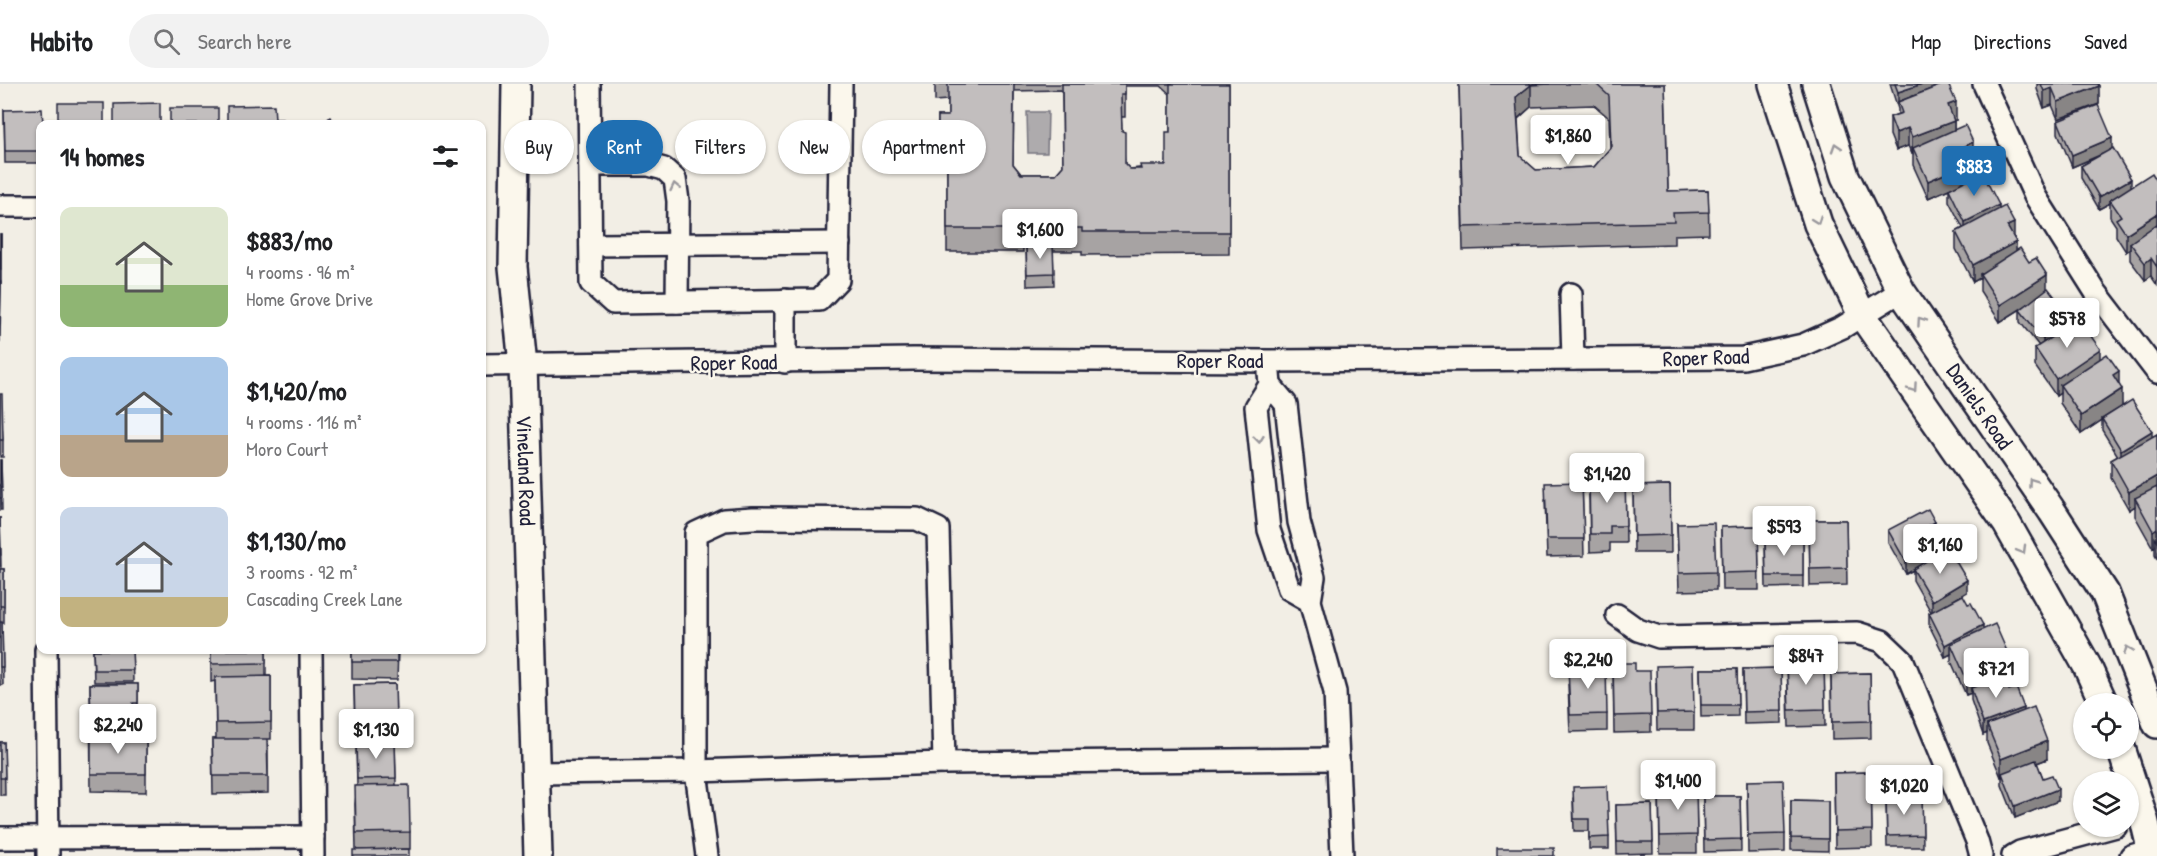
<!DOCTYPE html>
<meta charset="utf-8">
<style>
body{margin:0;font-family:"Patrick Hand",sans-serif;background:#f2f2f2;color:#202124;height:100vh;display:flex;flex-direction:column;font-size:22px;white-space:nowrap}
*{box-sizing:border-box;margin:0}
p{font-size:20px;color:#757577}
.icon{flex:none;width:33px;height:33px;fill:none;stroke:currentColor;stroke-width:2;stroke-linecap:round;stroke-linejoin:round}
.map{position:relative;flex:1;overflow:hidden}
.sheet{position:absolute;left:36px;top:36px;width:450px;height:534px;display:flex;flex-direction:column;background:#fff;border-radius:12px;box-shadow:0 2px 4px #0004}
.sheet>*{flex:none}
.banner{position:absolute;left:504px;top:36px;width:570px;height:54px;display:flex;gap:12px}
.buttons{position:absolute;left:2073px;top:609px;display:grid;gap:12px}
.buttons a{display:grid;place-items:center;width:66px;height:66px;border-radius:50%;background:#fff;box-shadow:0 2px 4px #0004;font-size:30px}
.price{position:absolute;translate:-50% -51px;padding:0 14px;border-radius:6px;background:#fff;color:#222;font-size:20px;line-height:39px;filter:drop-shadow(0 2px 3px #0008)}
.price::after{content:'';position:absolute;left:50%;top:36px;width:18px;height:14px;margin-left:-9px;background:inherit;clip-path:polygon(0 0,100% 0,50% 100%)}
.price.current{background:#1f6fb2;color:#fff}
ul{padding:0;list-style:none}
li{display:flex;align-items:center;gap:18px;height:150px;padding:0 24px}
li span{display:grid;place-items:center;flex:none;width:168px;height:120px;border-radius:12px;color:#555}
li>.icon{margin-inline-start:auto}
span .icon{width:72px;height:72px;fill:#fffc;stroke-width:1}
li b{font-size:26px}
h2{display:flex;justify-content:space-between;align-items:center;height:72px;padding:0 24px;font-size:26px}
.tag{padding:0 21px;border-radius:27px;background:#fff;box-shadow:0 2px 4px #0004;font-size:21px;line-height:54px}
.tag.current{background:#1f6fb2;color:#fff}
header{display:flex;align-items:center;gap:36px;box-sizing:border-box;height:84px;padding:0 30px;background:#fff;border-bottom:2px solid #e0e0e0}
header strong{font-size:28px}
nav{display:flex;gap:33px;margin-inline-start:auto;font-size:21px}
.search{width:420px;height:54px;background:#f2f2f2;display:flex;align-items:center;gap:15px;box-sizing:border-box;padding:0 21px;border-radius:33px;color:#757577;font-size:22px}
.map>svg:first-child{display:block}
</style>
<header>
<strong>Habito</strong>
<div class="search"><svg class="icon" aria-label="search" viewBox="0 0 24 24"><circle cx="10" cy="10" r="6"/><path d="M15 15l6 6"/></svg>Search here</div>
<nav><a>Map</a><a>Directions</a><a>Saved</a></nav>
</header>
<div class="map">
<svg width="2157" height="772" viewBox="0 0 2157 772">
<rect width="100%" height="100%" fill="#f2eee5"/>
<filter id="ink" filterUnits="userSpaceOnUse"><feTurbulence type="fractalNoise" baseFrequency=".0167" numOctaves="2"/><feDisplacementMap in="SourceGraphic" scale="12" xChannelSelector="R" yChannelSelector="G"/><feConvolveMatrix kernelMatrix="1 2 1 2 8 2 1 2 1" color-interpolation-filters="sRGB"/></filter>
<g filter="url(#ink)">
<polygon fill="#aeabad" stroke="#76747f" stroke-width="1.5" points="1027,28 1048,28 1047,69 1028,69"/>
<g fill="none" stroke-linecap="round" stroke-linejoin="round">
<g stroke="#22223b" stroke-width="26">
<g id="minor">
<polyline points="589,0 591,199 613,219 819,216 838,196 841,0"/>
<polyline points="1984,0 2035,112 2095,207 2157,288"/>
<polyline points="590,81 649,81 664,85 675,95 678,117 677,218"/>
<polyline points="0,122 40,122"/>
<polyline points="591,161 839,159"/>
<polyline points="1571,210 1573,275"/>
<polyline points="785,216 785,278"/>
<polyline points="482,281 914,275 1269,277 1743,274 1803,261 1843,243 1901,207"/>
<polyline points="1269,289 1270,301 1256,323 1269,446 1289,505 1310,517"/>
<polyline points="1270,301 1286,320 1299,438 1314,493 1310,517 1335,608 1342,772"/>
<polyline points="1617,531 1638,546 1659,553 1857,549 1882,557 1903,577 1977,757 1981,772"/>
<polyline points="46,566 48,772"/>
<polyline points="311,566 313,772"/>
<polyline points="536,689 696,687 944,679 1338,675"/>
<polyline points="0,754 313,753"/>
<polyline points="707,772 696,687 696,449 724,436 753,434 917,435 938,445 944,679"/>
<polyline points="2013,772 2020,768 2116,742"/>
<polyline points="2131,772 2157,765"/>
</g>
</g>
<g stroke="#22223b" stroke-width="32">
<g id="major">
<path id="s1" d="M516,0L513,183L523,281L538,772"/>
<polyline points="1773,0 1818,140 1862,231 2007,440 2087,582 2104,620"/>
<path id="s2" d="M1816,0L1845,92L1901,207L2052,427L2105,509L2157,640"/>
<polyline points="2121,664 2144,735 2153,772"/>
</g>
</g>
<use href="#minor" stroke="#fbf7ec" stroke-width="21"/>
<use href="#major" stroke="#fbf7ec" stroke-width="27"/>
</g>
<g fill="#a7a3a3" stroke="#22223b" stroke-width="1.5" fill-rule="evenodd">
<path d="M935,0H1229V170L1082,171V167H1053L1054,201L1027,202L1026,162L1045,161V159H1023V168H947V73H938V32H948V16L935,17ZM1125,2H1161L1170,10V48L1166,81L1130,85L1125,80L1122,47L1121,33H1125ZM1060,6L1062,8L1063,82L1056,90H1021L1013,80L1014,7Z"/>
<path d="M1459,0H1665L1668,107L1708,106L1709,150L1674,151V160L1463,166ZM1594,21L1609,34L1610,64L1594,83L1536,86L1520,72L1518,35L1531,23Z"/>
<polygon points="1890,0 1948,0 1956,36 1954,36 1954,46 1973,76 1972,76 1972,93 1999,125 2014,155 2016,167 2047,205 2071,240 2100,275 2119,301 2122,322 2152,353 2157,350 2157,475 2155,471 2155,462 2153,464 2135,432 2135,422 2129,426 2111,394 2111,376 2118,372 2102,346 2102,336 2081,350 2060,319 2060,309 2056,312 2035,282 2035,264 2039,262 2020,238 2020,226 2024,223 2000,238 1980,207 1980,194 1973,198 1956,165 1956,148 1963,144 1949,117 1949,105 1928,114 1913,81 1913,70 1912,70 1908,62 1896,66 1890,51 1890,33 1898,30 1898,25"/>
<polygon points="2037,0 2098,0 2099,20 2058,35 2052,21 2044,24 2037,5"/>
<polygon points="4,26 40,40 40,79 5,79"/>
<polygon points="2058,37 2112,64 2131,102 2157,97 2157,201 2151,192 2145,196 2130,176 2130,165 2126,168 2116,152 2116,142 2110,133 2110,119 2099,125 2081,94 2081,82 2100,71 2072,83 2058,49"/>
<polygon points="0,150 1,150 1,203 0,258"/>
<polygon points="0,310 3,356 3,373 0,373"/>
<polygon points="0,376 1,376 2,426 0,426"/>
<polygon points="1625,393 1626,459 1610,459 1610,467 1590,468 1589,411"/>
<polygon points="1582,398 1584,472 1547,473 1545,416"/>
<polygon points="1670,401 1671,469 1634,469 1633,402"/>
<polygon points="0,433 1,483 0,483"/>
<polygon points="1809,436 1846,436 1847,501 1810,502"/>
<polygon points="1677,440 1716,488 1716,506 1679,507"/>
<polygon points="1758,442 1759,506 1722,506 1721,443"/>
<polygon points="1888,446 1935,450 1933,451 1938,469 1967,508 1949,519 1983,546 2010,591 2005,594 2009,606 2024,627 2047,675 2037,679 2043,694 2058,717 2015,734 2002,701 2002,693 2001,693 1987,659 1987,649 1983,651 1971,616 1971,609 1966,611 1951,577 1951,570 1945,573 1929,541 1929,529 1931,528 1913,496 1913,486 1906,490 1888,458"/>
<polygon points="1765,455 1803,455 1803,503 1766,504"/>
<polygon points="0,485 4,485 4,539 2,539 3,601 0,601"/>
<polygon points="93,566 132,566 133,598 94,598"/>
<polygon points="211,566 266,566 266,592 271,592 271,655 268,655 268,709 213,710 212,655 216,655 215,597 211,598"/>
<polygon points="352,566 398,566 397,596 352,595"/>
<polygon points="1824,578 1825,642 1789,643 1787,579"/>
<polygon points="1613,579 1635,587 1651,631 1651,648 1614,649"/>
<polygon points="1781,584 1782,639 1744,640 1743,585"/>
<polygon points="1700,585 1737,585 1738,632 1701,633"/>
<polygon points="1870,589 1871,654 1832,655 1831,590"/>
<polygon points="90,600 138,600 138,636 133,637 133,653 146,653 146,708 91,707"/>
<polygon points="395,600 396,649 355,651 354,601"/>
<polygon points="1656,600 1694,628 1694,646 1657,646"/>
<polygon points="1568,601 1607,630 1607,647 1570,648"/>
<polygon points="395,657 396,701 410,748 410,765 356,766 355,720 357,702 356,658"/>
<polygon points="0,658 4,658 5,711 0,711"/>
<polygon points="1871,688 1872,763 1835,764 1834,689"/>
<polygon points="1747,697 1785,750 1785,768 1748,769"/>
<polygon points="1696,702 1697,769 1660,769 1659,703"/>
<polygon points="1703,712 1740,712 1741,767 1704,768"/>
<polygon points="1922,713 1923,763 1887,763 1886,714"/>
<polygon points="1573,715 1609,753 1609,765 1589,765 1589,747 1574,747"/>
<polygon points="1791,716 1828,717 1828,767 1791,766"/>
<polygon points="1652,720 1653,769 1617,770 1616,721"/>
</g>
<g fill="#888585" stroke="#22223b" stroke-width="1.5">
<polygon points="1922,0 1944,0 1898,18 1898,8"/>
<polygon points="1531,1 1531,23 1516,36 1516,13"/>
<polygon points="2099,2 2099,20 2058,35 2058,18"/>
<polygon points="2052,4 2052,21 2044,24 2044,7"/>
<polygon points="1956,18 1956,36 1948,38 1948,21"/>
<polygon points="1954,37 1954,54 1913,64 1913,70 1912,70 1912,53"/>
<polygon points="1908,44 1908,62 1896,66 1896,49"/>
<polygon points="2112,54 2112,66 2072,83 2072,71"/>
<polygon points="1973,58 1973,76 1965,79 1965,62"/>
<polygon points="1972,78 1972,95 1928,114 1928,97"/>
<polygon points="2131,95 2131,107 2110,116 2110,119 2099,125 2099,113"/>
<polygon points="1999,121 1999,133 1965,150 1965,138"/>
<polygon points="2157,130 2157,147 2130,159 2130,165 2126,168 2126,150"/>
<polygon points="2014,139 2014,156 2007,142"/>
<polygon points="2016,158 2016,175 1980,190 1980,194 1973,198 1973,181"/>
<polygon points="2151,174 2151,192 2145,196 2145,179"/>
<polygon points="2047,191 2047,208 2000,238 2000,221"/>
<polygon points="2071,234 2071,246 2043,267 2043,255"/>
<polygon points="2100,265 2100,282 2060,301 2060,309 2056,312 2056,295"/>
<polygon points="2119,287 2119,305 2113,291"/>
<polygon points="2122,305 2122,323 2102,335 2102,336 2081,350 2081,332"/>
<polygon points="2152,347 2152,359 2121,378 2121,366"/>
<polygon points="2157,392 2157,410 2135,414 2135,422 2129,426 2129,408"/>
<polygon points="1935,438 1935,450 1928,453 1928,442"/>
<polygon points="2157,444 2157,457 2155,454 2155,462 2153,464 2153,447"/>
<polygon points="1938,460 1938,472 1906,490 1906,478"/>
<polygon points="1967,496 1967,508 1932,529 1932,517"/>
<polygon points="1983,541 1983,553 1951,560 1951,570 1945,573 1945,561"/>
<polygon points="2010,574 2010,591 1972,608 1971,604 1971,609 1966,611 1966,594"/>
<polygon points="2024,624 2024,636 1987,641 1987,649 1983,651 1983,639"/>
<polygon points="2047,657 2047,675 2003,692 2002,689 2002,693 2001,693 2001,675"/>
<polygon points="2058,705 2058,717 2015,734 2015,722"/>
</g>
<g fill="#c2bebe" stroke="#22223b" stroke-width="1.5">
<polygon points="948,0 1014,0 1013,80 1021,90 1056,90 1063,82 1062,0 1125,0 1125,10 1121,10 1122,47 1125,48 1125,80 1130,85 1141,85 1140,81 1166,81 1166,48 1170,48 1170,0 1229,0 1229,148 1082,148 1082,144 1045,144 1045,137 1023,137 1023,145 947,145 947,50 938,50 938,32 948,32"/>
<polygon points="1459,0 1550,0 1531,1 1516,13 1520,72 1536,86 1594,83 1611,63 1609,12 1596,0 1665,0 1668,107 1708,106 1709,128 1673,129 1674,138 1463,143"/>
<polygon points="1895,0 1922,0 1898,8"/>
<polygon points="1944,0 1948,0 1956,18 1948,21 1954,37 1912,53 1908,44 1896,49 1890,33 1902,29 1898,18"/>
<polygon points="2041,0 2098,0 2099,2 2058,18 2052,4 2044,7"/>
<rect x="58" y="19" width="46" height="21"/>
<polygon points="160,19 160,40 114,40 114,20"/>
<polygon points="274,21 275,35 283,35 283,40 227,40 227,22"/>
<polygon points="2098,21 2112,54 2072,71 2058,37"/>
<rect x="170" y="24" width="48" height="16"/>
<polygon points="42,25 43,40 40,40 40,67 5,67 4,26"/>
<polygon points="330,33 338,40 323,40"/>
<polygon points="1965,41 1973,58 1965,62 1972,78 1928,97 1913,64"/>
<polygon points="2113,64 2131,95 2099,113 2081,82"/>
<polygon points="1982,88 1999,121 1965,138 1949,105"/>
<polygon points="2152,89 2157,97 2157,130 2126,150 2116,135 2121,132 2110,116"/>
<polygon points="2005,122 2014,139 2007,142 2016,158 1973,181 1956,148"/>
<polygon points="2157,140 2157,183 2151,174 2145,179 2130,159"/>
<rect x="0" y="150" width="1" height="36"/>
<polygon points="1053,161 1054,189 1027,190 1026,162"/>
<polygon points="2020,164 2029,178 2036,174 2047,191 2000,221 1980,190"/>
<polygon points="0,197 1,197 0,241"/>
<polygon points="2048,204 2071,234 2043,255 2020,226"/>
<polygon points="2079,235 2100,265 2056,295 2035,264"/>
<polygon points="2107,270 2119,287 2113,291 2122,305 2081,332 2060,301"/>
<polygon points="0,310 2,310 3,356 0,356"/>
<polygon points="2132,316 2152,347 2121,366 2102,335"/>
<polygon points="2157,350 2157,392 2129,408 2111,376"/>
<polygon points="0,376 1,376 2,414 0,414"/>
<polygon points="1625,393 1626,442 1610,442 1610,450 1590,450 1589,394"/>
<polygon points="1582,398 1584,455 1547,455 1545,399"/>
<polygon points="1670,401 1671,451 1634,452 1633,402"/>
<polygon points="2157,403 2157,444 2153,447 2135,414"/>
<polygon points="1928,425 1935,438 1928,442 1938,460 1906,478 1888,446"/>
<polygon points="0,433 1,471 0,471"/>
<polygon points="1809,436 1846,436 1847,484 1810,485"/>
<polygon points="1714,439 1716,488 1679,489 1677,440"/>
<polygon points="1758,442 1759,488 1722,489 1721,443"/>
<polygon points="1765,455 1803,455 1803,492 1766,492"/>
<polygon points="1948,464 1967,496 1932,517 1913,485"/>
<rect x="0" y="485" width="4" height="37"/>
<polygon points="1963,511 1968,520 1971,519 1983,541 1945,561 1929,529"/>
<polygon points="0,538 2,538 3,583 0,583"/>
<polygon points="1995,540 2010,574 1966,594 1951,560"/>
<polygon points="93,566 132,566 133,586 94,586"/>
<polygon points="211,566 266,566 266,579 211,580"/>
<rect x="352" y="566" width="45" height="12"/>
<polygon points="1824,578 1825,625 1789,626 1787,579"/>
<polygon points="1613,579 1635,579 1635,587 1650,587 1651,631 1614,632"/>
<polygon points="1693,581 1694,628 1657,629 1656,582"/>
<polygon points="1606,582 1607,630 1570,631 1568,583"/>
<polygon points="1781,584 1782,627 1744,628 1743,585"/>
<polygon points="1700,585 1737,585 1738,621 1701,621"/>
<polygon points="1870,589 1871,637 1832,638 1831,590"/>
<polygon points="271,592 271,638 216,639 215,593"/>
<polygon points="2004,592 2009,606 2016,603 2024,624 1983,639 1971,604"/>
<polygon points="90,600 138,600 138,619 133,619 133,637 91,638"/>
<polygon points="395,600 396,637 355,639 354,601"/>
<polygon points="2034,623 2047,657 2001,675 1987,641"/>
<polygon points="91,652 146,653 146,690 91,690"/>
<polygon points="212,655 267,655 268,692 213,692"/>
<polygon points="395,657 396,694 357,695 356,658"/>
<polygon points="0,658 4,658 5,694 0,694"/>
<polygon points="2036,676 2043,694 2052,691 2058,705 2015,722 2002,689"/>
<polygon points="1871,688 1872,746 1835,747 1834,689"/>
<polygon points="1783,696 1785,750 1748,751 1747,697"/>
<polygon points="409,701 410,748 356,749 355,702"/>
<polygon points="1607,702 1609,753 1589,754 1589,735 1574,735 1573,703"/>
<polygon points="1696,702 1697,751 1660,752 1659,703"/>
<polygon points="1703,712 1740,712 1741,755 1704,756"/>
<polygon points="1922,713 1923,751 1887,752 1886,714"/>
<polygon points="1791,716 1828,717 1828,755 1791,754"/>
<polygon points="1652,720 1653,758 1617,758 1616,721"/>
<rect x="1497" y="764" width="57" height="8"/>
<polygon points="409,765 409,772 353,772 353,766"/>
</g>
<defs><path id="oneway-chevron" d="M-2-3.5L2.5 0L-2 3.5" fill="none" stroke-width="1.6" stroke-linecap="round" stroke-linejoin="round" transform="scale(1.5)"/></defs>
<g stroke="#99979c">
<use href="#oneway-chevron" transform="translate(1836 63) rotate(-108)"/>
<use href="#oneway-chevron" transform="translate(675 103) rotate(-103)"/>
<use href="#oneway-chevron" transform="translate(1817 136) rotate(70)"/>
<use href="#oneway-chevron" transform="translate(1921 237) rotate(-125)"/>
<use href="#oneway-chevron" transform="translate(1913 304) rotate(55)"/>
<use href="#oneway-chevron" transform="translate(1259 355) rotate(84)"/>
<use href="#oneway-chevron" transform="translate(2032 398) rotate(-125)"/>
<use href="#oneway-chevron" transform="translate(2022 466) rotate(60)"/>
<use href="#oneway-chevron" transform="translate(2128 566) rotate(-112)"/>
</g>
</g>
<g text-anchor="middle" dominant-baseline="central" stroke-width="5" stroke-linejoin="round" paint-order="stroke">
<g font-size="22" fill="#22223b" stroke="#fbf7ec">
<text transform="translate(1706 273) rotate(-2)">Roper Road</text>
<text x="1220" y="276">Roper Road</text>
<text transform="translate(734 278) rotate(-1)">Roper Road</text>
<text stroke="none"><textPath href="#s2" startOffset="364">Daniels Road</textPath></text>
<text stroke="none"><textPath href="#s1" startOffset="387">Vineland Road</textPath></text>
</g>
</g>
</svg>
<div class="buttons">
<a><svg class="icon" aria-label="locate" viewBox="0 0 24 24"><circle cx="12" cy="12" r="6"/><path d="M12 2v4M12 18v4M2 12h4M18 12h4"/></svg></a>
<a><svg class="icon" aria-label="layers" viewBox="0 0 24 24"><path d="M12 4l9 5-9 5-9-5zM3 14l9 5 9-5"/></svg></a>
</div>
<b class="price" style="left:1568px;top:82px">$1,860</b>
<b class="price current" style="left:1974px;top:113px">$883</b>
<b class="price" style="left:1040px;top:176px">$1,600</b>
<b class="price" style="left:2067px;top:265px">$578</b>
<b class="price" style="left:1607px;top:420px">$1,420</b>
<b class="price" style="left:1784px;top:473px">$593</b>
<b class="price" style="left:1940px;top:491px">$1,160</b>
<b class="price" style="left:1806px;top:602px">$847</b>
<b class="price" style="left:1588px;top:606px">$2,240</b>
<b class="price" style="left:1996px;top:615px">$721</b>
<b class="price" style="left:118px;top:671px">$2,240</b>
<b class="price" style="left:376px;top:676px">$1,130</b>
<b class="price" style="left:1678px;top:727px">$1,400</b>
<b class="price" style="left:1904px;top:732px">$1,020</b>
<div class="banner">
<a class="tag">Buy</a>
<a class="tag current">Rent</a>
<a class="tag">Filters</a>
<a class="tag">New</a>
<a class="tag">Apartment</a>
</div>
<section class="sheet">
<h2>14 homes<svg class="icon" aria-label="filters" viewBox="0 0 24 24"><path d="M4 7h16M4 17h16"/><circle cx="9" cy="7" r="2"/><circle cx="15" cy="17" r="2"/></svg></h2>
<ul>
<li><span style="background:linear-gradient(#dfe7d0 65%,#8fb573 0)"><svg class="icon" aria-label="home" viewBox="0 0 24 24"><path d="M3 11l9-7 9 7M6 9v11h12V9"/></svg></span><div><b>$883/mo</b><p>4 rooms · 96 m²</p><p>Home Grove Drive</p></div></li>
<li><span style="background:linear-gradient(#a9c7e8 65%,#b9a48a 0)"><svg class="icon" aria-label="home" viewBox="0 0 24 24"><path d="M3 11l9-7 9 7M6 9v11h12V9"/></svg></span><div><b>$1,420/mo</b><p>4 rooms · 116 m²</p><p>Moro Court</p></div></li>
<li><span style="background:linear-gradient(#c9d6e8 75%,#c2b280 0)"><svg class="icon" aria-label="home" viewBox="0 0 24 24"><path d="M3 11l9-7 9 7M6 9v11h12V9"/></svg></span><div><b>$1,130/mo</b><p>3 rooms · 92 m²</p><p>Cascading Creek Lane</p></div></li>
</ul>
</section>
</div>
